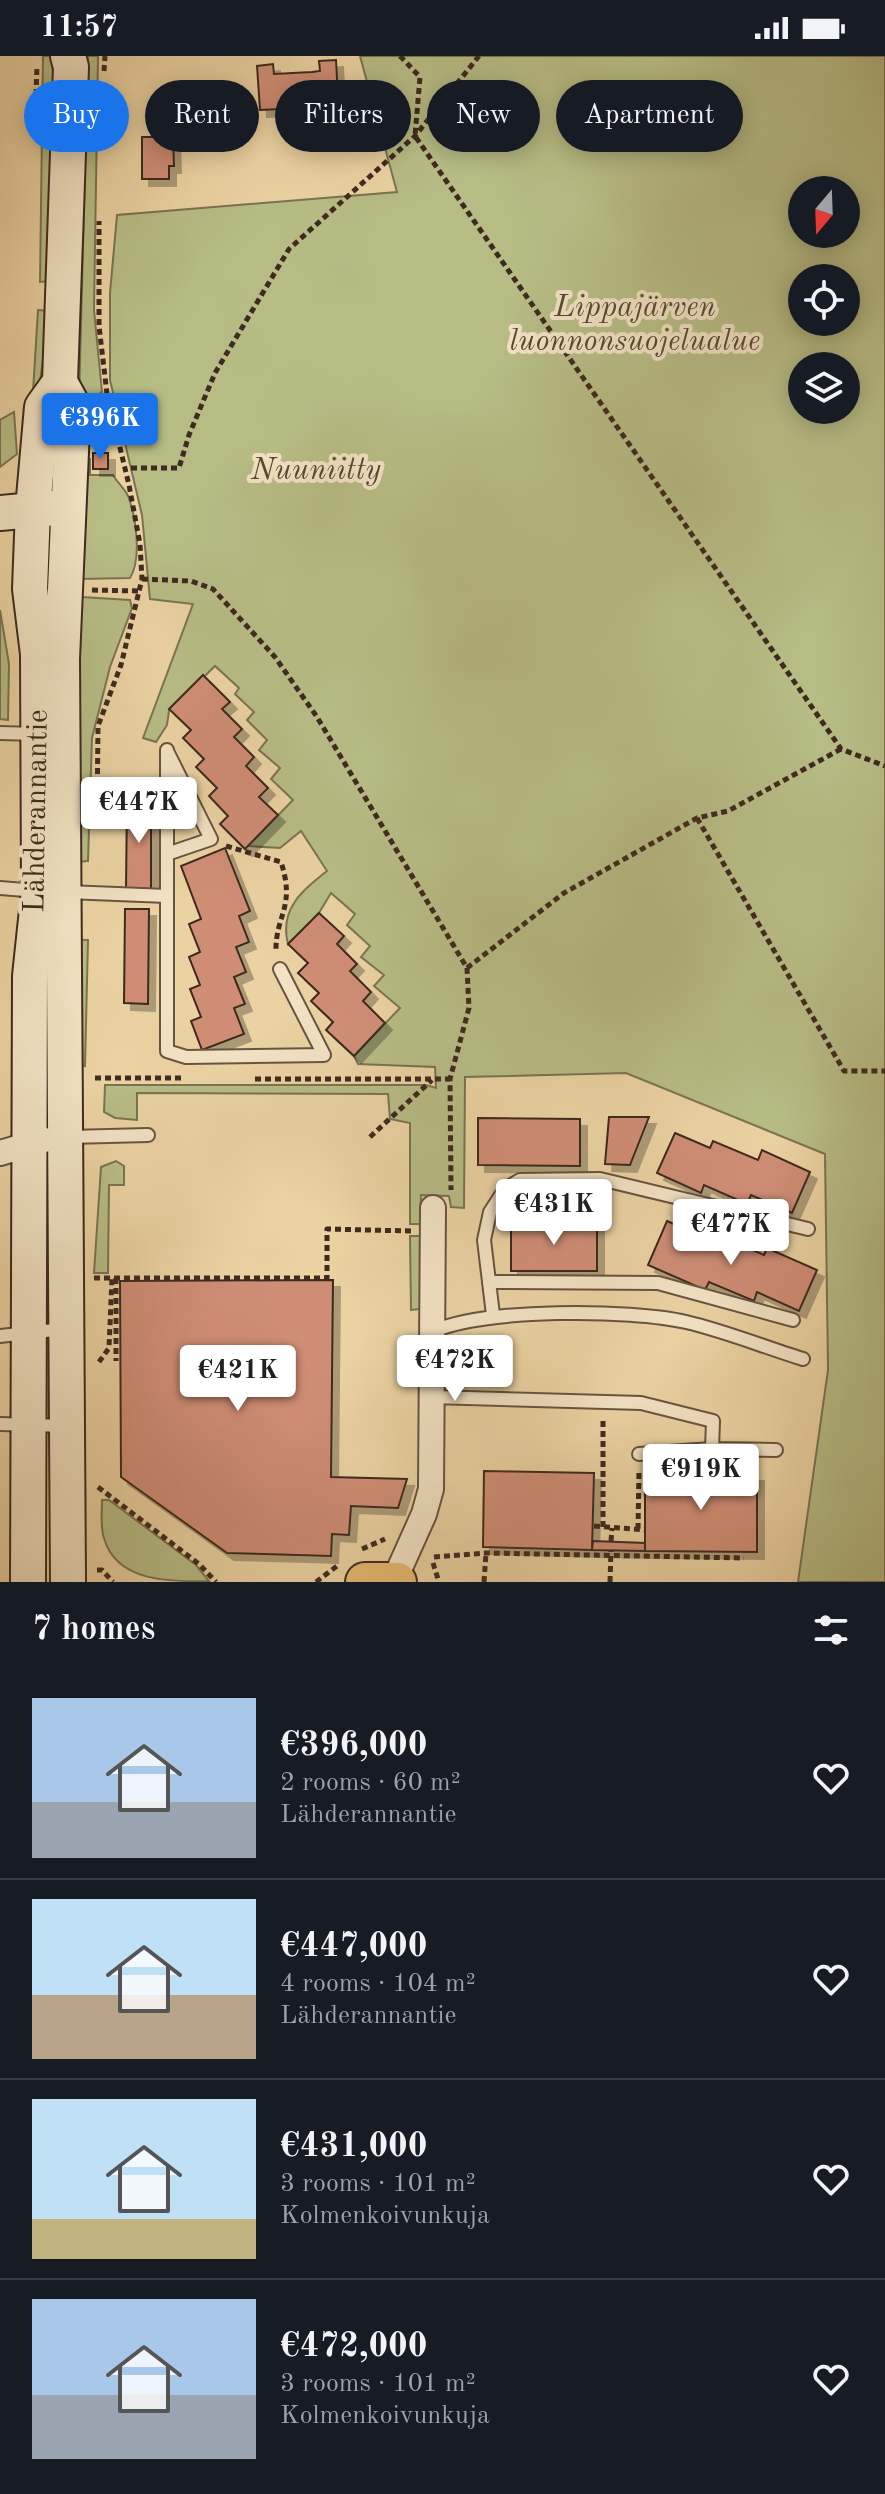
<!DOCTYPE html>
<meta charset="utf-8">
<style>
body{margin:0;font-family:"Old Standard TT",serif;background:#20242c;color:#f1f3f6;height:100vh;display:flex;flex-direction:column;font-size:30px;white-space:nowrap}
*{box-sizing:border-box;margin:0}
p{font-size:26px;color:#9ea1a6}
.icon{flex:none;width:44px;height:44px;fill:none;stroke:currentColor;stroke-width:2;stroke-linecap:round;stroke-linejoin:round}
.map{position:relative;height:1526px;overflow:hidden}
.panel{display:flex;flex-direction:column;background:#171b24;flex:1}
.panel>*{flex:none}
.hud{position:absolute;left:24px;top:24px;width:838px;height:72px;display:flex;gap:16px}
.needle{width:52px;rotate:199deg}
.tools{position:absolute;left:788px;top:120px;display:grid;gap:16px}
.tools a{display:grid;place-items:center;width:72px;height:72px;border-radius:50%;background:#171b24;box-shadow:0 4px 20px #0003;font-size:40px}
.price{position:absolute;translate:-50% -68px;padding:0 18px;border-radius:8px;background:#fff;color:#222;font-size:26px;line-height:52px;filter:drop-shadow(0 2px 4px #0008)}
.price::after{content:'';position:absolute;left:50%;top:48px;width:24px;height:18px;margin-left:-12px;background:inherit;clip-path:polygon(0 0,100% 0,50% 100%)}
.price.on{background:#1a73e8;color:#fff}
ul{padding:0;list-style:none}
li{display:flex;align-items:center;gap:24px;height:200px;padding:0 32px}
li+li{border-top:2px solid #363941}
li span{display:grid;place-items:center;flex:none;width:224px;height:160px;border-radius:0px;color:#555}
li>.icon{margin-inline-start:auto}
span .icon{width:96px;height:96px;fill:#fffc;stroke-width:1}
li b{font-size:34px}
h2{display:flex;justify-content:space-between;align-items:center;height:96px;padding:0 32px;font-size:34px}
.tag{padding:0 28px;border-radius:36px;background:#171b24;box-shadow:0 4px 20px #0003;font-size:28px;line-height:72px}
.tag.on{background:#1a73e8;color:#fff}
.status{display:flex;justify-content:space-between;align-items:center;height:56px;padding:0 40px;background:#171b24;direction:ltr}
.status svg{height:22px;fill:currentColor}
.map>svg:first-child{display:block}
</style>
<div class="status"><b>11:57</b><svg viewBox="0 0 49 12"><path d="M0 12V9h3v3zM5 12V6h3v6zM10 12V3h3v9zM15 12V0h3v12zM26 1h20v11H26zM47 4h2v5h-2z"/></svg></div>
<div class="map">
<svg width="885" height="1526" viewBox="0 0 885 1526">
<defs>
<filter id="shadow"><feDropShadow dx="7" dy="7" stdDeviation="0" flood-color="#0004"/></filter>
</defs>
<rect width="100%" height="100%" fill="#ebd2a2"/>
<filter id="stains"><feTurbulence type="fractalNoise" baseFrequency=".0025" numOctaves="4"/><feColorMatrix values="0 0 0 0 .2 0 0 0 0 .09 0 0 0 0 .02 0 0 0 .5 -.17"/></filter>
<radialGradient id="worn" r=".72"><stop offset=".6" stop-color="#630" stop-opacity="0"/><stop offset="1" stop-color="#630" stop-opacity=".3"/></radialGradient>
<g fill="#b7bc85" stroke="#7a7352" stroke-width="2" fill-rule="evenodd">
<polygon points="43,0 52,0 56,67 50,225 40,226"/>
<polygon points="88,0 98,0 94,254 102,336 84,348 79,344"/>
<path d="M360,0H885V1526H798L828,1314L825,1098L626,1017L465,1021L464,1152L451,1151L449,1140L421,1139L420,1168H410V1067L390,1063L388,1038L137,1037V1064L115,1062L104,1056L105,1029H426L436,1032L435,1011L358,1008L354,1000L400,952L374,930L384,919L361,901L370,890L347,869L355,858L331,837L319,857L288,888C279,853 302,835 327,815L301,775L280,792L248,790L293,744L271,723L280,712L259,694L267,684L247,664L254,656L235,638L239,632L215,610L169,655L167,669L156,686L143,682L193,548L150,543L142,459L110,324V237L117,159L397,136ZM802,134H846V178H802ZM802,222H846V266H802ZM802,310H846V354H802Z"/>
<polygon points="38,254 50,255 36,353 32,352"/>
<polygon points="14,356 17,398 0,411 0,364"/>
<path d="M82,403H90V419H113C117,426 125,433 128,440C136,460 142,503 130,522L81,523Z"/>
<polygon points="81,541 130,544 132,552 110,611 92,682 88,805 76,806"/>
<polygon points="0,554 9,608 8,664 0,663"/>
<polygon points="77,884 88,884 85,1010 79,1009"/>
<polygon points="116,1105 124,1110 124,1129 109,1129 108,1217 94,1217 101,1111"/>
<polygon points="410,1180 420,1180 420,1253 411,1254"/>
<path d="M102,1444H109L196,1509L209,1525C170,1526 116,1526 104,1482C100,1471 102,1456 102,1444Z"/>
</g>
<g fill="#cf8d74" stroke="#3e2a1f" stroke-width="2" filter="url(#shadow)">
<polygon points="336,4 338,41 281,45 281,53 260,54 257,10 273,8 274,18 312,16 320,15 319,5"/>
<polygon points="142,81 173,81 174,110 169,110 169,123 142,123"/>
<rect x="93" y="397" width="15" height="16"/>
<polygon points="203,619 230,646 222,653 242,673 234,681 254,701 246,710 268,732 259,741 278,759 245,793 220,768 228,760 209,740 217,732 196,711 204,703 183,682 191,674 169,653"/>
<polygon points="127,744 151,744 151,833 126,832"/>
<polygon points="225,792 250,855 239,860 249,886 236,891 246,916 234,921 245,948 234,952 244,978 202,994 191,965 201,961 190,933 200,929 189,901 200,896 189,868 201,863 181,810"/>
<polygon points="125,853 149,853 148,948 124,947"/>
<polygon points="319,857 344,880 337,888 357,908 350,915 371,936 363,945 385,967 354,1000 326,974 333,966 311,945 319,937 298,917 308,907 288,888"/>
<polygon points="609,1061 649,1061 630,1109 605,1108"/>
<polygon points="478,1062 580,1063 580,1110 478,1109"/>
<polygon points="675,1077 710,1092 713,1085 758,1104 762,1094 810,1116 792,1157 751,1139 747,1148 704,1129 701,1137 657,1117"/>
<polygon points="667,1165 716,1186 718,1179 764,1199 767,1192 817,1214 799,1255 757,1236 754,1245 709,1226 705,1234 648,1209"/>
<rect x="511" y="1167" width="86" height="48"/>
<polygon points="333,1224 331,1421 407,1423 398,1452 351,1450 349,1479 332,1478 331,1500 227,1497 121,1421 120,1225"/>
<polygon points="484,1415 594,1417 592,1494 483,1491"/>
<polygon points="645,1417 757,1418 757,1496 645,1495"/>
<polygon points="593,1485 645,1487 645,1495 592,1494"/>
</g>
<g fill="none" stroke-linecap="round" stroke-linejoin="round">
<g stroke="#695440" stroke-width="16">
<g id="lane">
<polyline points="0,677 36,678"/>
<polyline points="167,694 167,995 186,1001 324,999 280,913"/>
<polyline points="167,798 211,783 168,697"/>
<polyline points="0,832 37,835"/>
<polyline points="67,836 167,840"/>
<polyline points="69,1081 148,1079"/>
<polyline points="489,1226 658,1227 793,1264"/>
<polyline points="493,1259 484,1184 490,1156 505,1133 520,1124 600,1123 808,1173"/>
<path d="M432,1276C482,1252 631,1253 686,1266C725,1275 764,1291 803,1303"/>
<polyline points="0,1280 63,1273"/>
<polyline points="432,1341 641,1347 713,1365 712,1393 776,1394"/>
<polyline points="0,1368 65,1370"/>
<polyline points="639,1398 712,1393"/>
</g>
</g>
<g stroke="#695440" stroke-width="28">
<g id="street">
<polyline points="0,1097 44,1084"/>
<polyline points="394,1525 424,1458 431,1433 433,1152"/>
</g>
</g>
<g stroke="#3e2a1f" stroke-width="38">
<g id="secondary">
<polyline points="68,0 71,11 60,326 73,350 62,603 68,1526"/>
<polyline points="0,457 55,452"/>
<polyline points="28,1526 30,920 39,835 38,598 30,533 33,453 42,351 60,326"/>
</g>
</g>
<g stroke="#3e2a1f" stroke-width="42">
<polyline id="primary" points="365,1526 397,1526"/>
</g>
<g stroke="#3e2a1f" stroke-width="5" stroke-dasharray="6 4" stroke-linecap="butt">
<polyline points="400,0 420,21 415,80 841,693 885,710"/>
<polyline points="104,15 105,0"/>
<polyline points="36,39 37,9"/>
<polyline points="131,412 179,412 189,379 215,317 289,193 415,80 479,0"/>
<polyline points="142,523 191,525 213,533 275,601 317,661 467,912 469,952 450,1023 451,1134"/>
<polyline points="92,534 139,535"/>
<polyline points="697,762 844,1015 885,1015"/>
<polyline points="97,768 98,670 121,609 142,523 140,488 129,429 107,338 99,270 99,165"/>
<path d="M226,790L281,806C296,852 275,859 276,896"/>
<polyline points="467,912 564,837 697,762 728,755 841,693"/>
<polyline points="95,1022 181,1022"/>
<polyline points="255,1023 450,1023"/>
<polyline points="370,1081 432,1024"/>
<polyline points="94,1222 327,1222 327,1173 411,1175"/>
<polyline points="116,1222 116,1305"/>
<polyline points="99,1306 109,1292 112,1222"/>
<polyline points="98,1431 199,1508 216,1526"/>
<polyline points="594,1470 645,1474"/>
<polyline points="603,1471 603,1364"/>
<polyline points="638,1473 639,1414"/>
<polyline points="611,1485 612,1472"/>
<polyline points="362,1493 385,1483"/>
<polyline points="434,1501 486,1497 744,1502"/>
<polyline points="433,1507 439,1526"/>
<polyline points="97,1514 102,1514 113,1526"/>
<polyline points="316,1526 337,1510"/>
<polyline points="484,1526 486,1497"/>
<polyline points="610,1526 611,1494"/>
</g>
<use href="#lane" stroke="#f2e2c3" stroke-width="12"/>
<use href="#street" stroke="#f2e2c3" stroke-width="24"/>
<use href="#secondary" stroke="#f2e2c3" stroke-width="34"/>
<use href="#primary" stroke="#e6b971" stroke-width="38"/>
</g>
<g text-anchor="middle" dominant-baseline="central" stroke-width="8" stroke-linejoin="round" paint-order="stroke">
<g font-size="30" font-style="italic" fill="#564733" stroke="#f2e2c3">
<text x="635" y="252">Lippajärven<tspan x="635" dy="34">luonnonsuojelualue</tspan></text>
<text x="316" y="415">Nuuniitty</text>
</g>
<g font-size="30" fill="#3e2a1f" stroke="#f2e2c3">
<text transform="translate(37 755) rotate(-89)">Lähderannantie</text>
</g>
</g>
<rect width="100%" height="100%" filter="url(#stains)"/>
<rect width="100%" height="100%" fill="url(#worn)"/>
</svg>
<div class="tools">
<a><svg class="needle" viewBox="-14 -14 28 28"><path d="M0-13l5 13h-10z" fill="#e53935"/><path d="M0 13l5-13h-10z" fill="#9ea1a6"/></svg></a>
<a><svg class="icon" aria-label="locate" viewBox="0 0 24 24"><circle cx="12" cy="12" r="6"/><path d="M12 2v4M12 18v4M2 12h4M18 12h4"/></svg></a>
<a><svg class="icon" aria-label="layers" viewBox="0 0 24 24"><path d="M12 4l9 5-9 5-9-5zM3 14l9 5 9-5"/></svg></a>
</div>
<b class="price on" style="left:100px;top:405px">€396K</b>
<b class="price" style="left:139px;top:789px">€447K</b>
<b class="price" style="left:554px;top:1191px">€431K</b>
<b class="price" style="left:731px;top:1211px">€477K</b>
<b class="price" style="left:455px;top:1347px">€472K</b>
<b class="price" style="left:238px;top:1357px">€421K</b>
<b class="price" style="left:701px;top:1456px">€919K</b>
<div class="hud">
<a class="tag on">Buy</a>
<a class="tag">Rent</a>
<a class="tag">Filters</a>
<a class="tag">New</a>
<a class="tag">Apartment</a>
</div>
</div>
<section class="panel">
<h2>7 homes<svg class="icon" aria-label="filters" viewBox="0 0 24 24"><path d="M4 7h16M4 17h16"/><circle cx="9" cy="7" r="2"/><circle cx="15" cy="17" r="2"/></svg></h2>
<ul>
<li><span style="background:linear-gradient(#a9c7e8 65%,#9aa5b1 0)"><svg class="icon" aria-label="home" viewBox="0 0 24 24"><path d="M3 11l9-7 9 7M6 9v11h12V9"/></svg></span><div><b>€396,000</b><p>2 rooms · 60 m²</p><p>Lähderannantie</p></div><svg class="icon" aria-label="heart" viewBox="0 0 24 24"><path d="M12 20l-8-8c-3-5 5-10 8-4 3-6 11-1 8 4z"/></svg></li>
<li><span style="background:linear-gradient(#bfe0f5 60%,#b9a48a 0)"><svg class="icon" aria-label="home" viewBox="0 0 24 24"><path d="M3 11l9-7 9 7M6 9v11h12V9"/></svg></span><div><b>€447,000</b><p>4 rooms · 104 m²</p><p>Lähderannantie</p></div><svg class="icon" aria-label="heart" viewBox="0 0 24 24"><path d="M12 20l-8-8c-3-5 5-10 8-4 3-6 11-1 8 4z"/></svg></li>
<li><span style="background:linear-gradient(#bfe0f5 75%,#c2b280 0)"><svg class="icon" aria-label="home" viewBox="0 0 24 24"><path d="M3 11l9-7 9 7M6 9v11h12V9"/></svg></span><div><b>€431,000</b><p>3 rooms · 101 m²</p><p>Kolmenkoivunkuja</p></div><svg class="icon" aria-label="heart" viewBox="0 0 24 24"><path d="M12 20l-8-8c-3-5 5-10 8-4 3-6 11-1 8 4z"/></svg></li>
<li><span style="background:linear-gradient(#a9c7e8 60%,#9aa5b1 0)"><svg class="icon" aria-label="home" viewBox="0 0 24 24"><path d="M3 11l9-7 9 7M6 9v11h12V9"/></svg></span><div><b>€472,000</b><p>3 rooms · 101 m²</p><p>Kolmenkoivunkuja</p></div><svg class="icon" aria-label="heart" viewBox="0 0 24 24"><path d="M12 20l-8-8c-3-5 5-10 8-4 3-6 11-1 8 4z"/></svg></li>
</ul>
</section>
